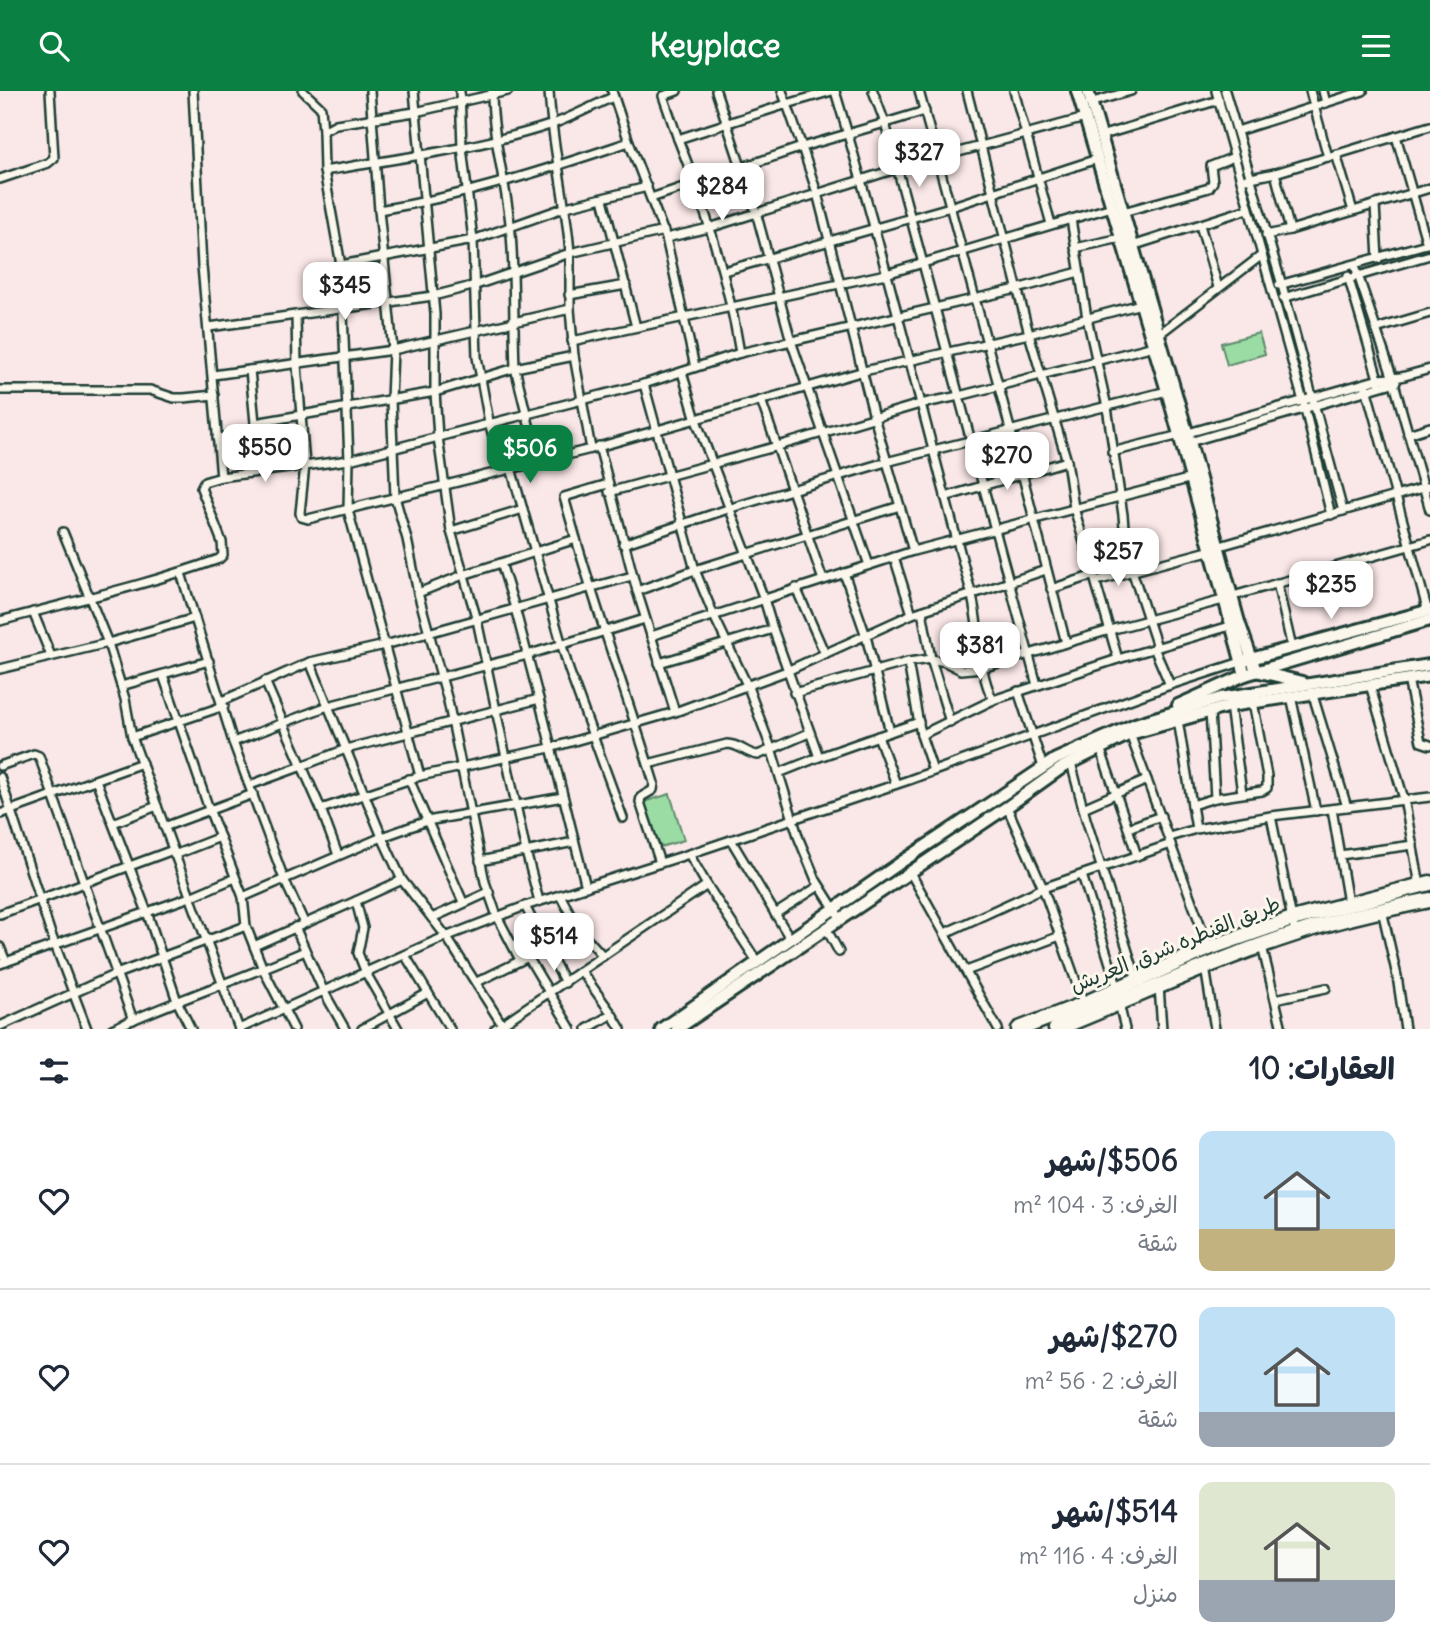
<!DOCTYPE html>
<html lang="ar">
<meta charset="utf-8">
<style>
body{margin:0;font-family:Delius,"Playpen Sans Arabic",sans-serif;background:#f6f6f7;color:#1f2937;direction:rtl;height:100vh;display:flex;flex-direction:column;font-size:26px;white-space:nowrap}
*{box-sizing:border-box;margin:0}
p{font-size:23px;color:#747a83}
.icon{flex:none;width:38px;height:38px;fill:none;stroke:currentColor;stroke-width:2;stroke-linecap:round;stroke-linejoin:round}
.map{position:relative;height:938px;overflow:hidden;direction:ltr}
.drawer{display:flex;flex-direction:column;background:#fff;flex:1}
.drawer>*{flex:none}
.price{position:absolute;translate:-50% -60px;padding:0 16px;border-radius:14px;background:#fff;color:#222;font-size:23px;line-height:46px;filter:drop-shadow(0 2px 4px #0008)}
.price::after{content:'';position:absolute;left:50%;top:42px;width:21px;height:16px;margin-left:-10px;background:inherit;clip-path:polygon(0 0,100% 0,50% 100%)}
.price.active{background:#0b8043;color:#fff}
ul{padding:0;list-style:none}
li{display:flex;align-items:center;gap:21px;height:175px;padding:0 35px}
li+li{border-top:2px solid #e0e1e3}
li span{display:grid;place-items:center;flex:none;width:196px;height:140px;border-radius:14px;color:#555}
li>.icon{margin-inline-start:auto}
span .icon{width:84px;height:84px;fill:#fffc;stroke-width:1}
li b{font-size:30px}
h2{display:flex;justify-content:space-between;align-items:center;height:84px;padding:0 35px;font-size:30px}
header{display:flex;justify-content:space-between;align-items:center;height:91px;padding:0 35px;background:#0b8043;color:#fff;font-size:32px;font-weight:700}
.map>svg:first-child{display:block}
</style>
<header><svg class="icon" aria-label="menu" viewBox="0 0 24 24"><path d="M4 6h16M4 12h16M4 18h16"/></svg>Keyplace<svg class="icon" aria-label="search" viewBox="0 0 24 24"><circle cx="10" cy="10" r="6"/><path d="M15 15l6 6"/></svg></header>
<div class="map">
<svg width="1430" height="938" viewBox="0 0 1430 938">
<rect width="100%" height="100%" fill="#fae7e7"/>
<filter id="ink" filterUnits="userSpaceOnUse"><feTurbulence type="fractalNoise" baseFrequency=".0143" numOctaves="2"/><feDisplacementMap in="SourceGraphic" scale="14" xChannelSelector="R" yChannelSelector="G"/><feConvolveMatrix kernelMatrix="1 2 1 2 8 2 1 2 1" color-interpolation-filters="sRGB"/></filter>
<g filter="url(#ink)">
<g fill="#9bdba4" stroke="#5d8c6c" stroke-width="2">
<polygon points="1259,242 1265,263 1227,274 1221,252"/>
<polygon points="670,703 684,749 657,757 643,711"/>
</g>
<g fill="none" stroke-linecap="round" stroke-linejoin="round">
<g stroke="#1f3d34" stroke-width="12">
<g id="street">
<polyline points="303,0 321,17 323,40"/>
<path d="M370,0L379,119C465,105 546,79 629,51L612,0"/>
<polyline points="414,0 435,223 435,301 438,346 451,440"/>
<polyline points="460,0 462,56 473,149 477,266 489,331 502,379"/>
<path d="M492,0C492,45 505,88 510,132C515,178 513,230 515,277L574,265"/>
<polyline points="716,0 756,121 791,250 869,474"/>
<polyline points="782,0 787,13 832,0"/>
<path d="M835,0C885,165 925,334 971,501C981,537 976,575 993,609"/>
<polyline points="873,0 885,32 925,20"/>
<polyline points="919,0 1022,382 1066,552"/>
<polyline points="967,0 1029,243 1067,370 1074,417 1118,568"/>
<polyline points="1014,0 1051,133"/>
<polyline points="1216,0 1303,310 1331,424"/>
<polyline points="1225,0 1282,194 1343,420"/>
<polyline points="1310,0 1328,66"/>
<polyline points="1323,0 1326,12"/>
<polyline points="1089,12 1131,0"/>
<polyline points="1237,40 1363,0"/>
<polyline points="1100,45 1219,9"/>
<polyline points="1396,45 1427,153"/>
<path d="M678,48C706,118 728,188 740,262"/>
<polyline points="629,51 666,147 709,137 899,77 1085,27"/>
<polyline points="1336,63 1353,120"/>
<path d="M324,80C400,67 476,58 550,34C571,27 592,15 613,6"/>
<polyline points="1275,82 1290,139"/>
<polyline points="0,88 48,72 54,67 50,0"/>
<polyline points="1246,88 1275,82 1430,35"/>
<polyline points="651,107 802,56 787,13 678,48 663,5 677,0"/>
<polyline points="603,108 636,236"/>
<polyline points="1375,114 1378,168"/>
<polyline points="379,119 393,259 391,309 395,406 407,448 418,502 448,610 485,791 497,825 520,869"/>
<polyline points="1123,121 1209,97 1213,91 1211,75 1234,66"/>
<polyline points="1071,128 1087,227 1107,316 1123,424 1126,461 1157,556"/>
<polyline points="1200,134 1218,196"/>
<polyline points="1266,144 1290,139 1430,97"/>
<polyline points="666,147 695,276"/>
<polyline points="1132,155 1248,118"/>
<polyline points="1075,157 1121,147"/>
<polyline points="341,174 473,149 566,116 647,96"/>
<polyline points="1355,175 1392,285 1430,419"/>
<polyline points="724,180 950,116 1097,68"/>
<polyline points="1348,185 1379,291"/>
<polyline points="1279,194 1430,152"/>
<polyline points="569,204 626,194"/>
<polyline points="1283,207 1430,164"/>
<polyline points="570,218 574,265 591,358"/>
<polyline points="296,224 297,274 305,374 300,422 301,426 308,428 591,358 864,280 1029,243 1141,213"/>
<path d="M209,236L433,205L476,194L570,162C566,108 552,55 549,0"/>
<polyline points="1376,238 1430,222"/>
<polyline points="1158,244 1262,164"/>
<polyline points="572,250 886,183 1112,116"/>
<polyline points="250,279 255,332 267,378"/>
<polyline points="213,284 393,259 570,218 570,162 664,140"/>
<polyline points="644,293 695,479 714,525 748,596 771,657 799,748 816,789 840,827"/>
<polyline points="1365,293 1428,521"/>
<polyline points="0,299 150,299 174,307 184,307 214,304"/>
<polyline points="761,309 823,489"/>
<polyline points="255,332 435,301 515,277 538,370"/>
<polyline points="1408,343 1430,336"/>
<polyline points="217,347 258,343"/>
<polyline points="1186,352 1396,291"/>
<polyline points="599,355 637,500 675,621"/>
<polyline points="1112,361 1188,342 1379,288 1401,286 1430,278"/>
<polyline points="511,377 569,579 623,727"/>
<polyline points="221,386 349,369 644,293 740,262 1017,198 1079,181"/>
<polyline points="609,401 778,355 920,313 959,305 1154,255"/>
<polyline points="945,406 1067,370"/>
<polyline points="523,418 451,440 477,529 526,761 539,810"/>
<polyline points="63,441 108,552 125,608 132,646 157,715"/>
<polyline points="576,448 564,406 608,393"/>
<polyline points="623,453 731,417 886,371 1167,300"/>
<polyline points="1220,455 1430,395"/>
<polyline points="913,460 874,326 817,102 802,56 885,32 1037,594"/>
<polyline points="894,466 912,523"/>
<polyline points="501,472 515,517 539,608"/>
<polyline points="181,482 233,651 284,788 304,831"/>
<polyline points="1096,490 1212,459"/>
<polyline points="1277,492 1292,557"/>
<polyline points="796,497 825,563"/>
<polyline points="1051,498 1094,484"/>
<polyline points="637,500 695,479 900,415"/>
<path d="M418,502L463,484L576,448C600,530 629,611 654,692L653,699L641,706L640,711L660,772"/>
<polyline points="1233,505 1430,449"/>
<polyline points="922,520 931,568 950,631"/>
<polyline points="33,521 51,565"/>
<path d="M0,530C74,510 147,494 219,468L223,464L222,451L201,397L204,391L221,386L202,175L193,0"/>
<polyline points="773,538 819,666 779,682"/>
<polyline points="651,545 913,460 1192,387"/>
<polyline points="1154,557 1170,594"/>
<polyline points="310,571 382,746 402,789 446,845 505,938"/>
<polyline points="908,571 921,644 933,680"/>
<polyline points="659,572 773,538 764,508 696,329 682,281"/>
<polyline points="0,578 108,552 195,527"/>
<polyline points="163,584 209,718 243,806"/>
<polyline points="1408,588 1421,651 1430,654"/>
<polyline points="1370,594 1404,708 1420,794"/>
<polyline points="121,595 209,570"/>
<polyline points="1018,600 1043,676"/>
<polyline points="1312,601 1347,716"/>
<polyline points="794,602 908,571 931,568 945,571 961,579 982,577 1110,539 1223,509"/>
<polyline points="1291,605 1316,720"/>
<polyline points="222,610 310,571 385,554 632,485"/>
<polyline points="1230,615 1242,702"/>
<polyline points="1178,629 1192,714"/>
<polyline points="890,641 919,631"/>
<polyline points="1130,643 1209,857"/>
<polyline points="921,644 993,609 1118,568 1230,535"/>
<polyline points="878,645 896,693"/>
<polyline points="132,646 224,615"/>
<polyline points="233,651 328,615 527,564 645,528"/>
<polyline points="1100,657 1128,737 1161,725"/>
<polyline points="819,666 890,641 866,545 844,482"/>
<polyline points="1071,672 1086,728 1137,889"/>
<path d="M648,673L727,653C740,653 746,663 758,664L809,642"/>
<polyline points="0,675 34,663 39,665 133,929"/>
<polyline points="420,685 348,419 349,369 341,174 324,80 323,40 336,33 415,21 508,0"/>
<polyline points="0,686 51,843 87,938"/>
<polyline points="409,688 463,811"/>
<polyline points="96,689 147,821 177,910 191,938"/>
<polyline points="250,694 302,675 265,590"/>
<polyline points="1215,707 1262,700 1267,697 1267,685 1253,611"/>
<polyline points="1007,716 1043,797 1084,913"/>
<polyline points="1083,717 1147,689"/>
<polyline points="321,718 338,764"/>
<polyline points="1332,718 1348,812"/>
<polyline points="0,723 142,672"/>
<polyline points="1271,725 1295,842"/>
<polyline points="113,732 157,715 239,938"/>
<polyline points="164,736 253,703"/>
<polyline points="1128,737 1137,765"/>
<polyline points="1196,738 1192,714 1215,707 1210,620"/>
<polyline points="1169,746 1196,738 1271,725 1430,706"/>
<polyline points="731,749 791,849"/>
<polyline points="689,763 707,794 758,872"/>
<polyline points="174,764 220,746"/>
<polyline points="1340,764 1413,754"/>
<polyline points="480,770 574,751"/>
<polyline points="910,781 998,938"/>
<polyline points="1082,784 1118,898"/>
<polyline points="586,796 539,608 346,658 302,675 321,718 420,685 550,657 675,621 787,580 912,523 1046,479"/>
<polyline points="560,804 578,837 603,865"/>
<polyline points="525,815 565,892"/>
<polyline points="1382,819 1397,885 1405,938"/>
<polyline points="0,823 173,759"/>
<polyline points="775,823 819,795"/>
<polyline points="432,827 489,801"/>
<polyline points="295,836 324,901 345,938"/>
<polyline points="826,837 839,861"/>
<polyline points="945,842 1043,797 1171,753"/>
<polyline points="254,855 356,810"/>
<polyline points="1262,855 1282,938"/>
<polyline points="0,856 6,871"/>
<polyline points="405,864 450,938"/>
<polyline points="0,873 190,806 235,787"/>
<polyline points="1205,876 1215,938"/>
<polyline points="581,880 612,923 587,938"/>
<polyline points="966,880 1060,845"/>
<polyline points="477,891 528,866 571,938"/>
<polyline points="1159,895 1162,938"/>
<polyline points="1275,908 1326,897"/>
<polyline points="1119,912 1125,938"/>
<polyline points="612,923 621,938"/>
<polyline points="0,935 116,883 246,835"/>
<path d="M112,938C175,909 241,888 305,860"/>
<polyline points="239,938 435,850 525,815 689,763 909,689 1170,594 1241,571"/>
<polyline points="294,938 263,878 246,835 243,806 382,746 427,730 563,706"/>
<polyline points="362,938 428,902"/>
<polyline points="398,938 366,882 358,862 363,837 356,810 402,789"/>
<polyline points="495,938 707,794"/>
</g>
</g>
<g stroke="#1f3d34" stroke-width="16">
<g id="secondary">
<polyline points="1077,0 1167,300 1245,584"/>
<polyline points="1088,0 1190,351 1239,531 1256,580 1302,591"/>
<polyline points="1247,569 1430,519"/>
<polyline points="1178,614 1245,584 1430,529"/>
<polyline points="661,938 903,770 1056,668 1135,633 1221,607 1430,574"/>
<polyline points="677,938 1007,716 1063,676 1130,643 1230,615 1430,585"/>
</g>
</g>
<g stroke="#1f3d34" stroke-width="19">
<g id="highway">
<polyline points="1019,938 1084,913 1209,857 1292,828 1430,792"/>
<path d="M1056,938C1136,906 1214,869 1295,843C1339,828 1385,818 1430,809"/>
</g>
</g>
<use href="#street" stroke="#fbf7ec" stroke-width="7"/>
<use href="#secondary" stroke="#fbf7ec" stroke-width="10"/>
<use href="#highway" stroke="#fbf7ec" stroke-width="14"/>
</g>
</g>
<g text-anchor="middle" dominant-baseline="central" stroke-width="6" stroke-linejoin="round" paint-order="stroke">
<g font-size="21" fill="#1f3d34" stroke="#fbf7ec">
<text transform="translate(1175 853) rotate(-22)">طريق القنطره شرق, العريش</text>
</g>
</g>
</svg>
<b class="price" style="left:919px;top:98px">$327</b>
<b class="price" style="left:722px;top:132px">$284</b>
<b class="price" style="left:345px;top:231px">$345</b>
<b class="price" style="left:265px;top:393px">$550</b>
<b class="price active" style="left:530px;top:394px">$506</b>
<b class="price" style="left:1007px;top:401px">$270</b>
<b class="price" style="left:1118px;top:497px">$257</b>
<b class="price" style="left:1331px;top:530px">$235</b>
<b class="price" style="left:980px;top:591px">$381</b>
<b class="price" style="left:554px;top:882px">$514</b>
</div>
<section class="drawer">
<h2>العقارات: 10<svg class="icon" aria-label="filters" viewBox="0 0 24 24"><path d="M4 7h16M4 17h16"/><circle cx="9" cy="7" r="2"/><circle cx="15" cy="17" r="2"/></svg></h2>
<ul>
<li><span style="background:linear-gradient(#bfe0f5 70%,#c2b280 0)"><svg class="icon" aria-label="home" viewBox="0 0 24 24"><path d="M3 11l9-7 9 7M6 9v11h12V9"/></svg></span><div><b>$506/شهر</b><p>الغرف: 3 · 104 m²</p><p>شقة</p></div><svg class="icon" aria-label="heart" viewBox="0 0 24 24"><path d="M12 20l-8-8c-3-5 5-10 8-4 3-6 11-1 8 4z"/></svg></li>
<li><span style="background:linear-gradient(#bfe0f5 75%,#9aa5b1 0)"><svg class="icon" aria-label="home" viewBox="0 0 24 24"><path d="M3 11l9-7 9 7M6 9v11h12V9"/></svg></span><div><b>$270/شهر</b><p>الغرف: 2 · 56 m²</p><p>شقة</p></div><svg class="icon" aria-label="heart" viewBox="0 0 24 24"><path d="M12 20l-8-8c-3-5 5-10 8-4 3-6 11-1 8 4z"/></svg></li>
<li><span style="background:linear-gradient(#dfe7d0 70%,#9aa5b1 0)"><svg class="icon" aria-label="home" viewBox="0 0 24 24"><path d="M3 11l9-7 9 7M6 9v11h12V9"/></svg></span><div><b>$514/شهر</b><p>الغرف: 4 · 116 m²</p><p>منزل</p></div><svg class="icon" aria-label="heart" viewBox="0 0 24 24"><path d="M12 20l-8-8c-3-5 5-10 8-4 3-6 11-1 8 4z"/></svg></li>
</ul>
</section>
